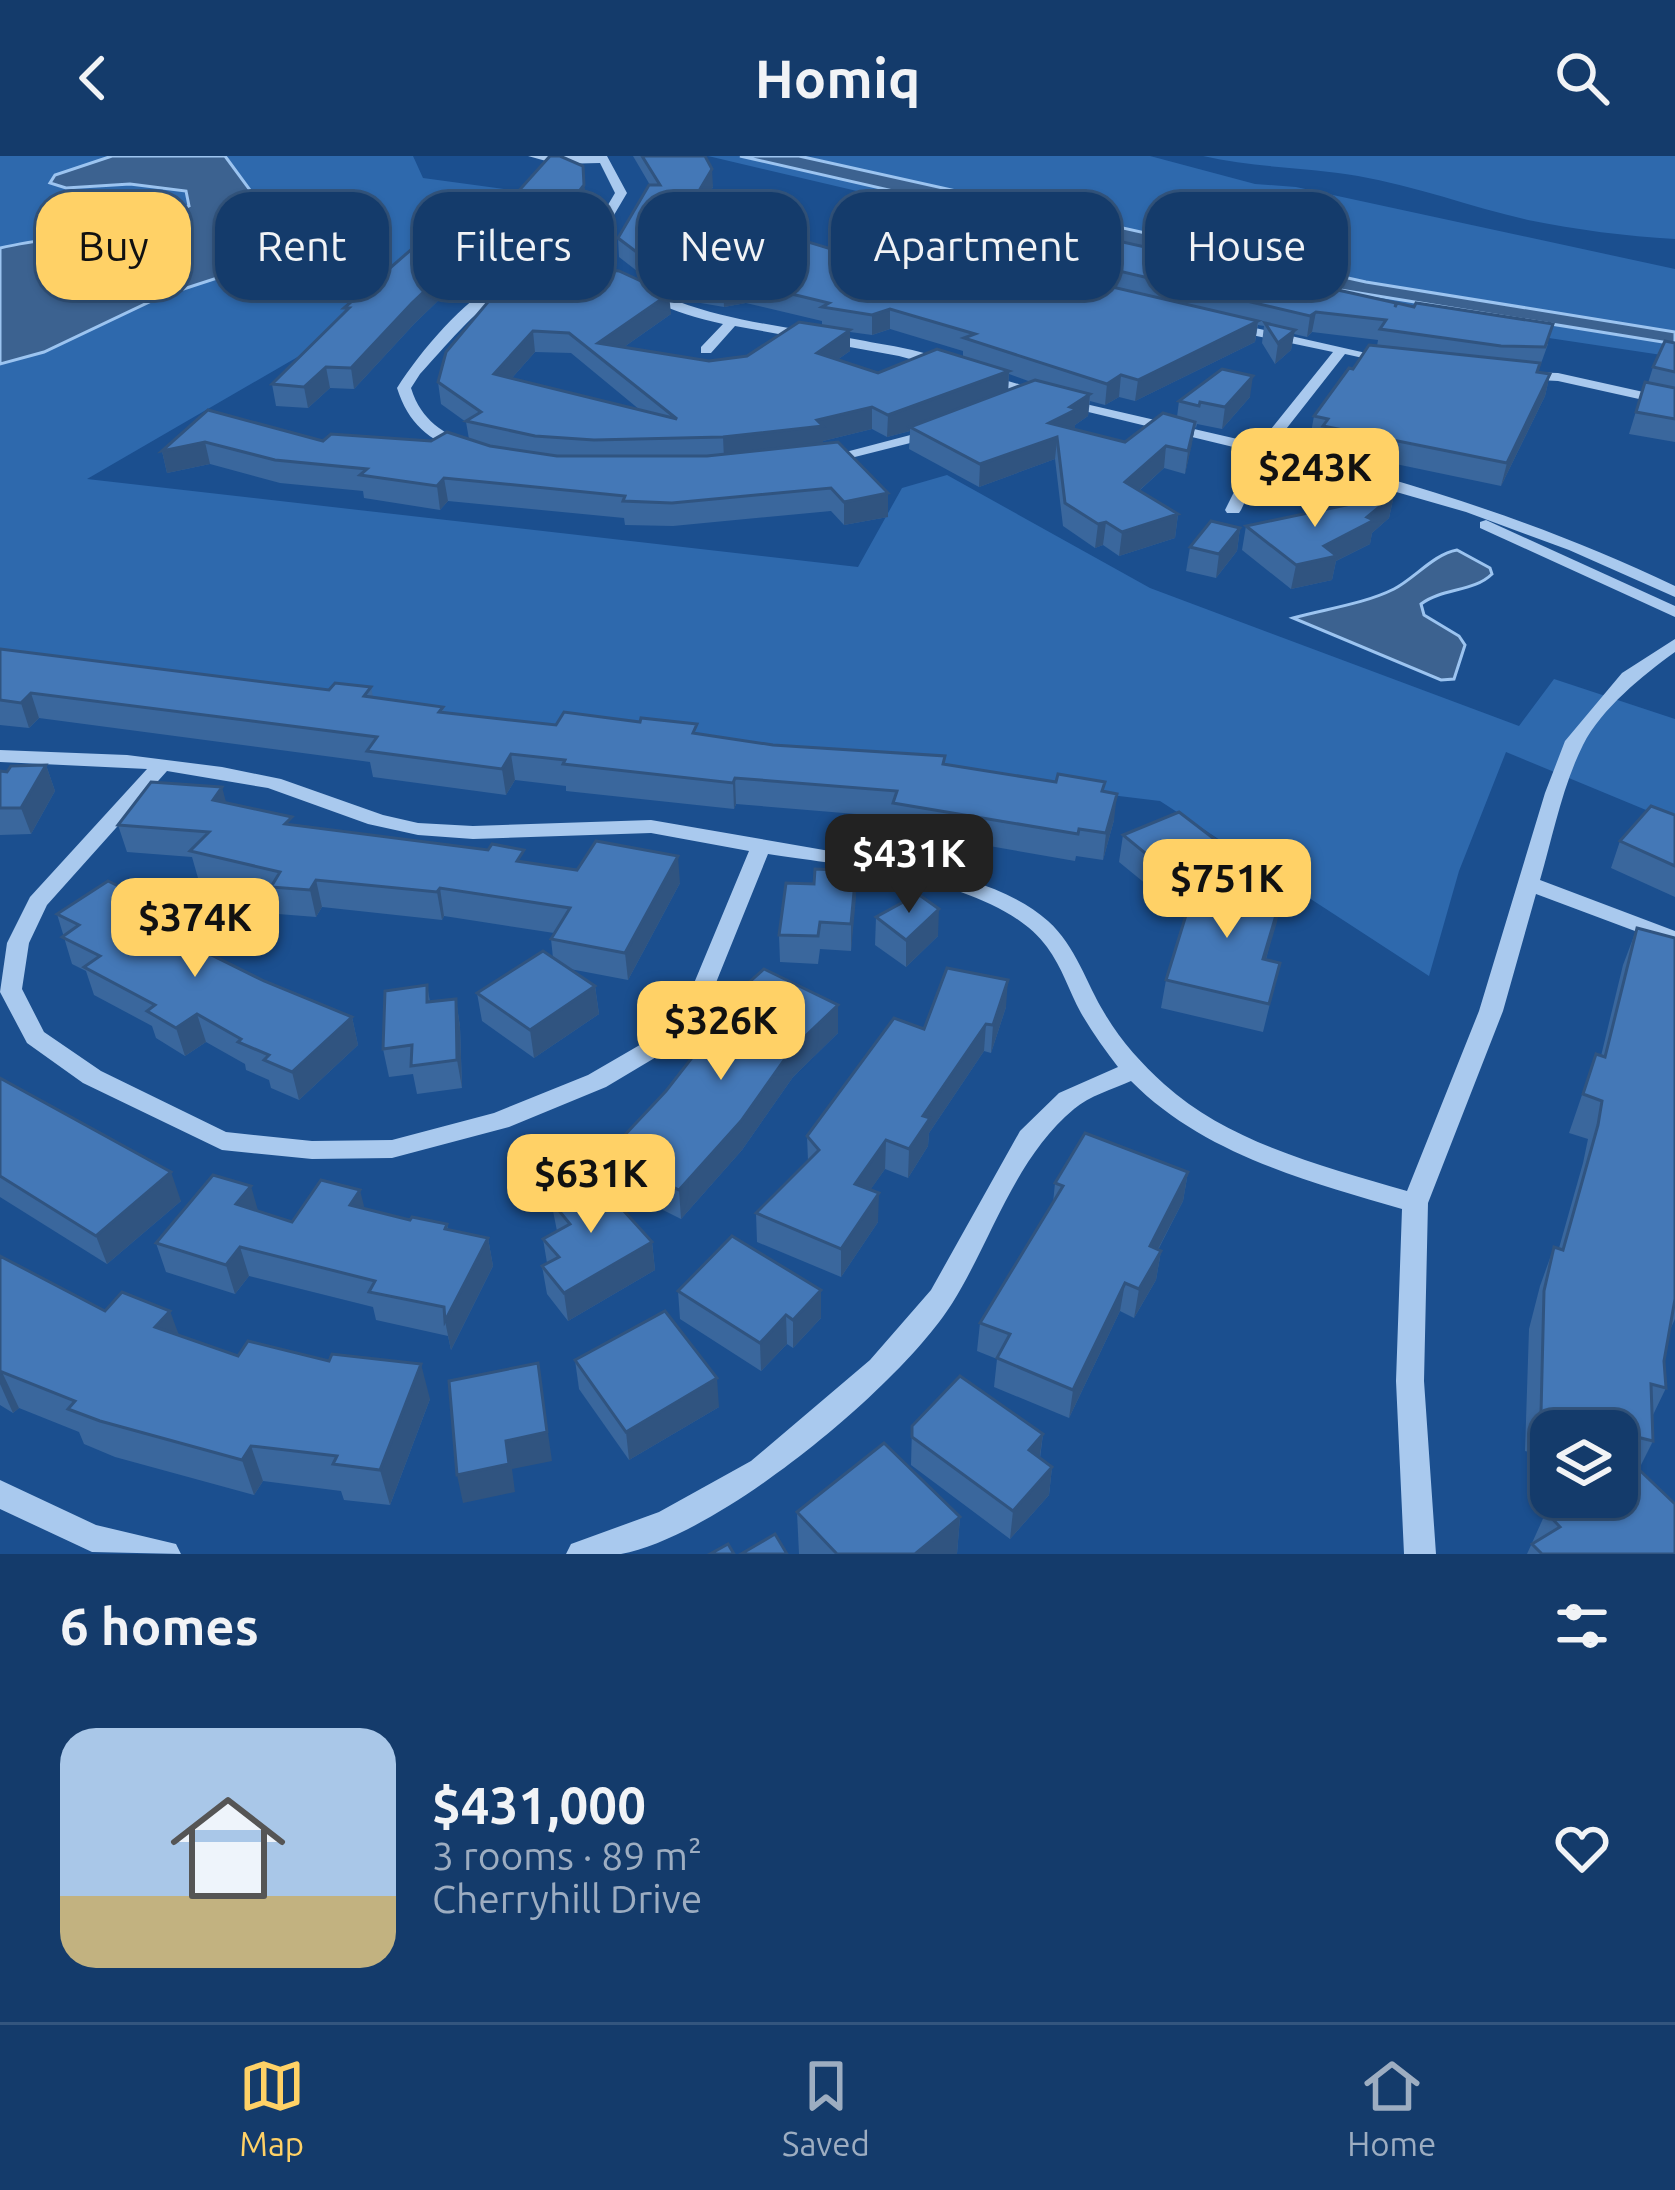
<!DOCTYPE html>
<meta charset="utf-8">
<style>
body{margin:0;font-family:Ubuntu,sans-serif;background:#1d4271;color:#f1f3f6;height:100vh;display:flex;flex-direction:column;font-size:45px;white-space:nowrap}
*{box-sizing:border-box;margin:0}
p{font-size:39px;color:#9dadc1}
.icon{flex:none;width:66px;height:66px;fill:none;stroke:currentColor;stroke-width:2;stroke-linecap:round;stroke-linejoin:round}
.map{position:relative;height:1398px;overflow:hidden}
.panel{display:flex;flex-direction:column;background:#143b6b;flex:1}
.panel>*{flex:none}
.hud{position:absolute;left:36px;top:36px;width:1605px;height:108px;display:flex;gap:24px}
.fabs{position:absolute;left:1530px;top:1254px;display:grid;gap:24px}
.fabs a{display:grid;place-items:center;width:108px;height:108px;border-radius:24px;background:#143b6b;box-shadow:0 3px 9px #0004,0 0 0 3px #33557e;font-size:60px}
.price{position:absolute;translate:-50% -102px;padding:0 27px;border-radius:24px;background:#ffd166;color:#111;font-size:39px;line-height:78px;filter:drop-shadow(0 3px 6px #0008)}
.price::after{content:'';position:absolute;left:50%;top:72px;width:36px;height:27px;margin-left:-18px;background:inherit;clip-path:polygon(0 0,100% 0,50% 100%)}
.price.active{background:#222;color:#fff}
ul{padding:0;list-style:none}
li{display:flex;align-items:center;gap:36px;height:300px;padding:0 60px}
li span{display:grid;place-items:center;flex:none;width:336px;height:240px;border-radius:36px;color:#555}
li>.icon{margin-inline-start:auto}
span .icon{width:144px;height:144px;fill:#fffc;stroke-width:1}
li b{font-size:51px}
h2{display:flex;justify-content:space-between;align-items:center;height:144px;padding:0 60px;font-size:51px}
.tag{padding:0 42px;border-radius:36px;background:#143b6b;box-shadow:0 3px 9px #0004,0 0 0 3px #33557e;font-size:42px;line-height:108px}
.tag.active{background:#ffd166;color:#111}
header{display:flex;justify-content:space-between;align-items:center;height:156px;padding:0 60px;background:#143b6b;font-size:54px;font-weight:600}
.dock{display:flex;justify-content:space-around;align-items:center;height:168px;border-top:3px solid #33557e;background:#143b6b;font-size:33px;color:#9dadc1}
.dock a{display:grid;justify-items:center;gap:6px}
.dock .active{color:#ffd166}
.map>svg:first-child{display:block}
</style>
<header><svg class="icon" aria-label="back" viewBox="0 0 24 24"><path d="M15 5l-7 7 7 7"/></svg>Homiq<svg class="icon" aria-label="search" viewBox="0 0 24 24"><circle cx="10" cy="10" r="6"/><path d="M15 15l6 6"/></svg></header>
<div class="map">
<svg width="1675" height="1398" viewBox="0 0 1675 1398">
<rect width="100%" height="100%" fill="#1b4f8f"/>
<g fill="#2e69ad">
<polygon points="0,0 413,0 423,22 504,33 514,51 392,112 301,199 87,323 858,411 902,332 947,319 1150,432 1519,570 1554,523 1675,563 1675,666 1506,596 1459,715 1429,820 1160,645 24,506 0,500"/>
<polygon points="708,0 1150,0 1255,28 1296,31 1675,113 1675,201 1369,155"/>
<path d="M1203,0H1675V83C1625,80 1577,74 1528,64C1471,51 1416,30 1358,20C1306,11 1254,12 1203,0Z"/>
</g>
<g fill="#3c6290" stroke="#9cc4f0" stroke-width="3">
<path d="M112,0H225L258,45L270,74L263,97L242,114L162,140L44,196L0,208V92C63,77 131,80 189,50L186,35L130,28L66,32L50,27L55,19Z"/>
<polygon points="740,0 799,0 1366,126 1675,176 1675,188 1291,126"/>
<path d="M1457,394L1490,412L1492,418C1474,436 1442,432 1421,448L1424,459L1459,480L1465,489L1454,523L1441,524L1293,462C1325,453 1364,448 1394,433C1415,422 1434,398 1457,394Z"/>
</g>
<g fill="none" stroke-linecap="round" stroke-linejoin="round">
<g fill="#a9c9ee" fill-rule="evenodd">
<path d="M528,0H607L627,37L601,81L597,101C677,163 764,166 860,184C889,190 925,193 950,208L943,212L899,200L735,170L711,197H701V191L723,168C672,157 629,138 589,106C500,122 477,155 420,218L411,232C422,267 443,274 470,292L463,296C429,285 408,267 397,232C422,193 462,146 503,123C529,110 558,105 586,99L589,81L615,37L600,7L557,8Z"/>
<polygon points="835,80 876,81 882,85 876,89 831,86 831,82"/>
<path d="M1233,167L1397,204L1390,208L1345,198L1272,291C1411,326 1546,368 1675,430V441L1569,394L1466,356L1267,299L1241,354L1239,357H1227L1225,354L1254,296L1047,246L977,222L984,218L1090,249L1259,288L1333,196L1228,174V168Z"/>
<polygon points="1523,216 1558,217 1675,243 1675,251 1558,225 1518,223 1518,217"/>
<polygon points="937,272 944,276 942,279 827,308 819,303"/>
<polygon points="1486,364 1675,450 1675,461 1480,372 1480,366"/>
<path d="M1675,483V496C1642,520 1602,552 1583,589C1562,631 1553,680 1540,724L1675,775V790L1536,738L1503,855L1428,1047L1424,1225L1436,1398H1404L1396,1225L1402,1053C1307,1025 1203,998 1131,925C1113,933 1089,940 1074,953C1015,1002 992,1083 953,1146C901,1230 719,1380 621,1398C604,1398 584,1398 566,1398L571,1388L659,1356L751,1305L870,1204L931,1134L1020,975L1059,937L1118,911C1105,894 1092,876 1081,857C1069,835 1062,811 1047,791C997,723 847,710 768,698L711,839L673,891L606,931L509,971L392,1002L312,1003L222,994L83,927L27,887L0,836L7,787L30,741L147,613L0,606V594L127,599L222,611L281,623L383,659L418,667L473,670L651,664L922,711C964,722 1015,735 1048,765C1076,790 1086,827 1105,858C1120,884 1142,908 1164,928C1229,987 1325,1011 1407,1035L1479,855L1545,637L1565,585L1622,517ZM167,615L268,632L368,668L418,679L473,683L651,677L749,695L692,832L657,879L588,919L494,957L392,984L312,985L226,976L101,915L44,876L22,833L29,787L47,749Z"/>
<polygon points="0,1324 96,1369 176,1388 181,1398 92,1396 0,1353"/>
</g>
</g>
<g fill="#3a679d" fill-rule="evenodd">
<path d="M633,0H705L713,31L700,53L831,93L897,80L898,63L1548,188L1538,216L1550,218L1545,240L1501,330L1319,292L1321,285L1310,282L1314,260L1353,213L1377,190L1378,184L1312,176L1307,181L1294,178L1291,194L1275,208L1262,187L1264,170L1258,169L1255,186L1135,245L1119,241L1105,249L1090,245L1088,260L1075,269V273L1125,286L1177,261L1179,245L1250,241L1222,273L1197,268L1196,272L1195,271L1185,318L1164,312L1139,335L1178,358L1175,382L1119,400L1103,389L1095,392L1063,370L1055,303L979,331L909,293L910,275L887,281L872,273L823,285V288L888,361L844,369L831,355L673,370L625,369L624,362L448,345L440,354L364,342L363,335L280,327L210,308L167,317L162,295L208,254L323,285H431L469,283L466,266L441,248L438,226L592,134L664,136L619,101L618,82L650,29ZM665,136L689,145L724,151L746,147L822,165V169L747,200L709,205L624,191L671,158ZM890,173L963,195V201L878,217L837,204L850,195V176L872,179ZM535,196L571,197L640,254L512,222ZM1009,218L1031,226L1008,234Z"/>
<polygon points="586,47 544,103 516,110 473,107 471,88"/>
<polygon points="470,114 415,167 354,233 330,232 308,252 276,250 272,228 345,156 344,152"/>
<polygon points="1675,187 1675,286 1629,278 1645,226 1648,227 1653,211"/>
<polygon points="1394,339 1389,362 1372,377 1370,388 1336,405 1332,424 1291,433 1242,394 1246,370"/>
<polygon points="1240,372 1237,395 1216,422 1186,415 1190,391"/>
<polygon points="0,493 329,534 371,531 373,541 443,551 444,556 556,569 697,578 773,589 945,608 1104,635 1114,664 1103,704 1076,700 1075,705 892,673 892,661 736,648 734,653 566,635 566,630 515,624 506,639 373,621 370,606 39,562 29,572 0,569"/>
<polygon points="46,609 55,635 31,678 0,679 0,615 7,616"/>
<polygon points="226,646 293,669 526,706 680,727 628,824 570,813 595,830 599,858 534,902 482,865 477,837 553,802 551,783 554,777 444,760 442,764 322,751 316,761 278,758 273,740 198,722 192,701 127,696 118,669"/>
<polygon points="1675,659 1675,741 1611,712 1620,685"/>
<polygon points="1123,679 1226,722 1219,725 1282,739 1266,803 1280,807 1263,876 1161,852 1166,824 1193,736 1169,747 1119,706"/>
<polygon points="856,715 851,795 820,793 818,808 780,806 779,779 814,728"/>
<polygon points="155,748 163,775 264,825 352,861 358,889 299,944 271,932 269,924 246,914 245,908 206,886 185,900 156,882 152,870 94,839 86,815 72,808 57,758"/>
<polygon points="876,761 938,780 906,811 875,789"/>
<polygon points="1637,772 1675,782 1675,1163 1670,1174 1664,1205 1666,1232 1652,1261 1653,1285 1639,1313 1675,1398 1527,1398 1546,1356 1617,1341 1617,1275 1551,1275 1551,1302 1525,1295 1529,1173 1540,1130 1554,1091 1559,1092 1583,1007 1588,983 1569,977 1596,898 1601,900 1623,809"/>
<polygon points="427,829 430,846 456,843 460,871 462,932 417,938 413,918 389,921 383,893"/>
<polygon points="736,838 838,877 793,921 742,994 681,1063 609,1027 606,999 741,867 737,865"/>
<polygon points="1006,851 991,897 984,895 929,977 928,990 908,1022 885,1013 870,1034 878,1066 841,1121 757,1086 756,1057 808,1005 807,980 924,873"/>
<polygon points="0,922 181,1045 107,1108 0,1041"/>
<polygon points="1188,1016 1183,1045 1158,1094 1161,1095 1156,1124 1134,1162 1120,1155 1069,1262 994,1231 997,1203 977,1195 980,1167 1053,1047 1055,1027"/>
<polygon points="551,1045 652,1086 655,1114 568,1165 547,1138 542,1110 547,1107 543,1083 557,1075"/>
<polygon points="365,1053 410,1064 447,1068 448,1074 488,1082 493,1110 451,1194 448,1180 376,1164 373,1151 249,1120 235,1138 166,1116 156,1087 258,1055 292,1066"/>
<polygon points="0,1100 105,1155 238,1200 430,1243 390,1349 344,1344 341,1335 263,1325 254,1339 115,1301 84,1288 79,1276 19,1252 13,1257 0,1249"/>
<polygon points="821,1134 821,1162 793,1192 787,1188 761,1215 680,1163 678,1135"/>
<polygon points="575,1204 719,1251 629,1304 579,1233"/>
<polygon points="912,1270 1043,1278 1040,1302 1052,1311 1049,1339 1010,1383 911,1309"/>
<polygon points="797,1356 960,1361 957,1398 799,1398"/>
</g>
<g fill="#305480">
<polygon points="583,10 586,47 544,103 516,110 514,91"/>
<polygon points="712,13 713,31 690,68 690,50"/>
<polygon points="467,95 470,114 415,167 354,233 351,212 412,147"/>
<polygon points="746,127 746,147 724,151 723,131"/>
<polygon points="669,138 671,158 604,205 598,187"/>
<polygon points="890,153 890,173 872,179 872,159"/>
<polygon points="1316,156 1312,176 1307,181 1310,160"/>
<polygon points="1258,165 1255,186 1135,245 1138,224"/>
<polygon points="850,174 850,195 817,218 817,197"/>
<polygon points="1295,174 1291,194 1275,208 1278,187"/>
<polygon points="533,175 535,196 497,239 494,218"/>
<polygon points="326,211 330,232 308,252 304,231"/>
<polygon points="1009,215 1008,237 910,271 910,275 887,281 888,259"/>
<polygon points="1550,218 1545,240 1501,330 1507,307"/>
<polygon points="1121,219 1119,241 1105,249 1107,228"/>
<polygon points="1253,220 1250,241 1222,273 1225,251"/>
<polygon points="1090,238 1088,260 1075,269 1075,275 1057,284 1055,303 979,331 980,308 1049,267"/>
<polygon points="872,251 872,273 823,285 823,293 724,303 723,281 817,264"/>
<polygon points="1195,266 1192,288 1185,318 1188,295"/>
<polygon points="205,286 210,308 167,317 162,295"/>
<polygon points="1166,290 1164,312 1123,349 1125,326"/>
<polygon points="444,322 448,345 440,354 437,330"/>
<polygon points="888,337 888,361 844,369 844,346"/>
<polygon points="1394,339 1389,362 1372,377 1370,388 1336,405 1332,424 1291,433 1296,409 1367,361"/>
<polygon points="1178,358 1175,382 1119,400 1122,376"/>
<polygon points="1106,366 1103,389 1095,392 1098,368"/>
<polygon points="1240,372 1237,395 1216,422 1219,398"/>
<polygon points="31,537 39,562 29,572 21,547"/>
<polygon points="511,598 515,624 506,639 502,613"/>
<polygon points="46,609 55,635 31,678 21,652"/>
<polygon points="735,622 736,648 734,653 733,627"/>
<polygon points="222,631 229,657 213,644"/>
<polygon points="1117,638 1114,664 1103,704 1106,677"/>
<polygon points="1230,695 1226,722 1169,747 1173,720"/>
<polygon points="678,700 680,727 628,824 625,797"/>
<polygon points="856,715 856,742 851,795 851,768"/>
<polygon points="316,724 322,751 316,761 310,734"/>
<polygon points="440,732 444,760 442,764 437,736"/>
<polygon points="1282,739 1277,766 1258,830 1263,803"/>
<polygon points="155,748 163,775 135,761"/>
<polygon points="939,753 938,780 906,811 906,784"/>
<polygon points="1008,824 1006,851 991,897 993,869"/>
<polygon points="595,830 599,858 534,902 530,874"/>
<polygon points="456,843 460,871 462,932 457,904"/>
<polygon points="838,849 838,877 793,921 742,994 681,1063 679,1034 792,893"/>
<polygon points="197,858 206,886 185,900 176,872"/>
<polygon points="352,861 358,889 299,944 292,916"/>
<polygon points="986,868 984,895 929,977 928,990 908,1022 909,993 923,960"/>
<polygon points="886,984 885,1013 855,1056 855,1028"/>
<polygon points="171,1016 181,1045 107,1108 96,1080"/>
<polygon points="1188,1016 1183,1045 1145,1118 1150,1090"/>
<polygon points="251,1030 259,1058 236,1048"/>
<polygon points="360,1034 367,1062 350,1049"/>
<polygon points="879,1037 878,1066 841,1121 841,1093"/>
<polygon points="488,1082 493,1110 451,1194 445,1165"/>
<polygon points="652,1086 655,1114 568,1165 564,1137"/>
<polygon points="240,1091 249,1120 235,1138 226,1109"/>
<polygon points="1161,1095 1156,1124 1134,1162 1139,1133"/>
<polygon points="1125,1127 1120,1155 1069,1262 1073,1234"/>
<polygon points="821,1134 821,1162 793,1192 793,1164"/>
<polygon points="170,1155 183,1190 155,1171"/>
<polygon points="786,1159 787,1188 761,1215 760,1187"/>
<polygon points="538,1207 552,1305 512,1313 515,1336 463,1347 457,1319 506,1285"/>
<polygon points="421,1208 430,1243 390,1349 380,1314"/>
<polygon points="2,1216 19,1252 13,1257 0,1228 0,1218"/>
<polygon points="717,1222 719,1251 629,1304 626,1276"/>
<polygon points="1043,1278 1039,1306 1029,1294"/>
<polygon points="251,1290 263,1325 254,1339 242,1304"/>
<polygon points="1052,1311 1049,1339 1010,1383 1013,1355"/>
<polygon points="960,1361 957,1398 915,1398"/>
</g>
<g fill="#4478b7" stroke="#305480" stroke-width="3" fill-rule="evenodd">
<polygon points="550,0 560,0 583,10 584,29 542,83 514,91 471,88"/>
<polygon points="642,0 705,0 712,13 690,50 831,93 873,75 1258,165 1138,224 1121,219 1107,228 964,182 975,178 890,153 872,159 822,151 829,147 746,127 723,131 688,125 663,116 618,82 649,29 660,29"/>
<polygon points="939,45 1396,147 1395,151 1397,147 1414,151 1416,147 1553,168 1545,191 1501,190 1380,173 1386,164 1316,156 1310,160 898,63"/>
<polygon points="413,92 467,95 412,147 351,212 326,211 304,231 272,228 349,152 344,152"/>
<path d="M529,107L590,112L592,134L602,113L619,115L669,138L598,187L709,205L747,200L799,166L850,174L817,197L878,217L937,193L1009,215L888,259L872,251L817,264L823,270L723,281L594,284L535,280L466,265L481,256L438,226L446,196L493,140ZM533,175L569,177L677,263L494,218Z"/>
<polygon points="1265,167 1295,174 1278,187"/>
<polygon points="1665,185 1675,187 1675,216 1653,211"/>
<polygon points="1369,189 1540,207 1537,216 1550,218 1507,307 1323,270 1328,263 1314,260 1349,212 1353,213"/>
<polygon points="1222,213 1253,220 1225,251 1200,246 1199,250 1179,245"/>
<polygon points="1035,224 1090,238 1070,251 1077,253 1049,267 1125,286 1163,257 1195,266 1188,295 1166,290 1125,326 1178,358 1122,376 1106,366 1098,368 1065,347 1057,281 980,308 910,271"/>
<polygon points="1645,226 1675,232 1675,263 1636,256"/>
<polygon points="208,254 323,285 331,278 431,285 447,276 490,290 557,300 707,300 838,286 888,337 844,346 831,332 672,347 623,345 625,340 444,322 437,330 360,319 367,313 275,304 205,286 162,295"/>
<polygon points="1394,339 1367,361 1374,364 1324,390 1337,400 1296,409 1246,370"/>
<polygon points="1211,365 1240,372 1219,398 1190,391"/>
<polygon points="0,493 329,534 335,527 371,531 364,540 443,551 439,556 556,569 564,556 640,566 641,562 697,568 693,577 773,589 945,600 943,608 1056,626 1058,618 1105,626 1102,635 1117,638 1106,677 1079,673 1078,678 893,647 897,635 735,622 733,627 563,608 565,604 511,598 502,613 367,595 377,581 31,537 21,547 0,544"/>
<polygon points="46,609 21,652 0,652 0,615 7,616 11,610"/>
<polygon points="151,626 222,631 213,644 292,661 285,668 488,694 492,688 524,694 517,705 577,714 596,685 678,700 625,797 551,783 570,752 440,732 437,736 316,724 310,734 271,731 280,716 190,695 209,676 118,669"/>
<polygon points="1651,650 1675,659 1675,710 1620,685"/>
<polygon points="1179,656 1230,695 1173,720 1123,679"/>
<polygon points="815,713 856,715 851,768 820,766 818,780 779,779 786,727 814,728"/>
<polygon points="1198,720 1282,739 1263,803 1280,807 1269,848 1166,824"/>
<polygon points="108,725 155,748 135,761 264,825 352,861 292,916 264,904 269,899 238,886 241,883 197,858 176,872 147,855 155,849 84,811 100,800 62,781 79,769 57,758"/>
<polygon points="918,738 939,753 906,784 876,761"/>
<polygon points="1637,772 1675,782 1675,1143 1664,1205 1666,1232 1651,1228 1653,1285 1541,1257 1544,1135 1554,1091 1563,1094 1598,969 1602,945 1583,938 1596,898 1605,901"/>
<polygon points="543,795 595,830 530,874 477,837"/>
<polygon points="947,812 1008,824 993,869 986,868 923,960 930,962 909,993 886,984 855,1028 879,1037 841,1093 756,1057 819,994 807,980 894,862 924,873"/>
<polygon points="764,813 838,849 792,893 741,965 679,1034 606,999 666,935 705,885 717,889 760,850 736,838"/>
<polygon points="427,829 427,846 456,843 457,904 411,910 412,889 383,893 385,835"/>
<polygon points="0,922 171,1016 96,1080 0,1020"/>
<polygon points="1085,977 1188,1016 1150,1090 1161,1095 1139,1133 1125,1127 1073,1234 997,1202 1010,1178 980,1167 1063,1030 1055,1027"/>
<polygon points="213,1019 251,1030 236,1048 292,1066 321,1024 360,1034 350,1049 410,1064 412,1061 447,1068 445,1073 488,1082 445,1165 444,1151 369,1136 375,1125 240,1091 226,1109 156,1087"/>
<polygon points="594,1022 652,1086 564,1137 542,1110 559,1101 543,1083 570,1068 551,1045"/>
<polygon points="732,1080 821,1134 793,1164 786,1159 760,1187 678,1135"/>
<polygon points="0,1100 105,1155 122,1136 170,1155 155,1171 238,1200 248,1185 329,1205 332,1198 421,1208 380,1314 333,1308 337,1300 251,1290 242,1304 100,1265 68,1253 75,1245 2,1216 0,1218"/>
<polygon points="665,1155 717,1222 626,1276 575,1204"/>
<polygon points="538,1207 547,1276 506,1285 509,1308 457,1319 449,1225"/>
<polygon points="960,1220 1043,1278 1029,1294 1052,1311 1013,1355 912,1281 912,1270"/>
<polygon points="884,1287 960,1361 915,1398 837,1398 797,1356"/>
<polygon points="1629,1304 1675,1348 1675,1398 1542,1398 1532,1388 1560,1371 1546,1356 1570,1341 1617,1341 1617,1312"/>
<polygon points="775,1378 787,1398 741,1398"/>
<polygon points="728,1388 734,1398 710,1398"/>
</g>
</svg>
<div class="fabs">
<a><svg class="icon" aria-label="layers" viewBox="0 0 24 24"><path d="M12 4l9 5-9 5-9-5zM3 14l9 5 9-5"/></svg></a>
</div>
<b class="price" style="left:1315px;top:374px">$243K</b>
<b class="price active" style="left:909px;top:760px">$431K</b>
<b class="price" style="left:1227px;top:785px">$751K</b>
<b class="price" style="left:195px;top:824px">$374K</b>
<b class="price" style="left:721px;top:927px">$326K</b>
<b class="price" style="left:591px;top:1080px">$631K</b>
<div class="hud">
<a class="tag active">Buy</a>
<a class="tag">Rent</a>
<a class="tag">Filters</a>
<a class="tag">New</a>
<a class="tag">Apartment</a>
<a class="tag">House</a>
</div>
</div>
<section class="panel">
<h2>6 homes<svg class="icon" aria-label="filters" viewBox="0 0 24 24"><path d="M4 7h16M4 17h16"/><circle cx="9" cy="7" r="2"/><circle cx="15" cy="17" r="2"/></svg></h2>
<ul>
<li><span style="background:linear-gradient(#a9c7e8 70%,#c2b280 0)"><svg class="icon" aria-label="home" viewBox="0 0 24 24"><path d="M3 11l9-7 9 7M6 9v11h12V9"/></svg></span><div><b>$431,000</b><p>3 rooms · 89 m²</p><p>Cherryhill Drive</p></div><svg class="icon" aria-label="heart" viewBox="0 0 24 24"><path d="M12 20l-8-8c-3-5 5-10 8-4 3-6 11-1 8 4z"/></svg></li>
</ul>
</section>
<nav class="dock">
<a class="active"><svg class="icon" aria-label="map" viewBox="0 0 24 24"><path d="M3 6l6-2 6 2 6-2v14l-6 2-6-2-6 2zM9 4v14M15 6v14"/></svg>Map</a>
<a><svg class="icon" aria-label="saved" viewBox="0 0 24 24"><path d="M7 4h10v16l-5-4-5 4z"/></svg>Saved</a>
<a><svg class="icon" aria-label="home" viewBox="0 0 24 24"><path d="M3 11l9-7 9 7M6 9v11h12V9"/></svg>Home</a>
</nav>
